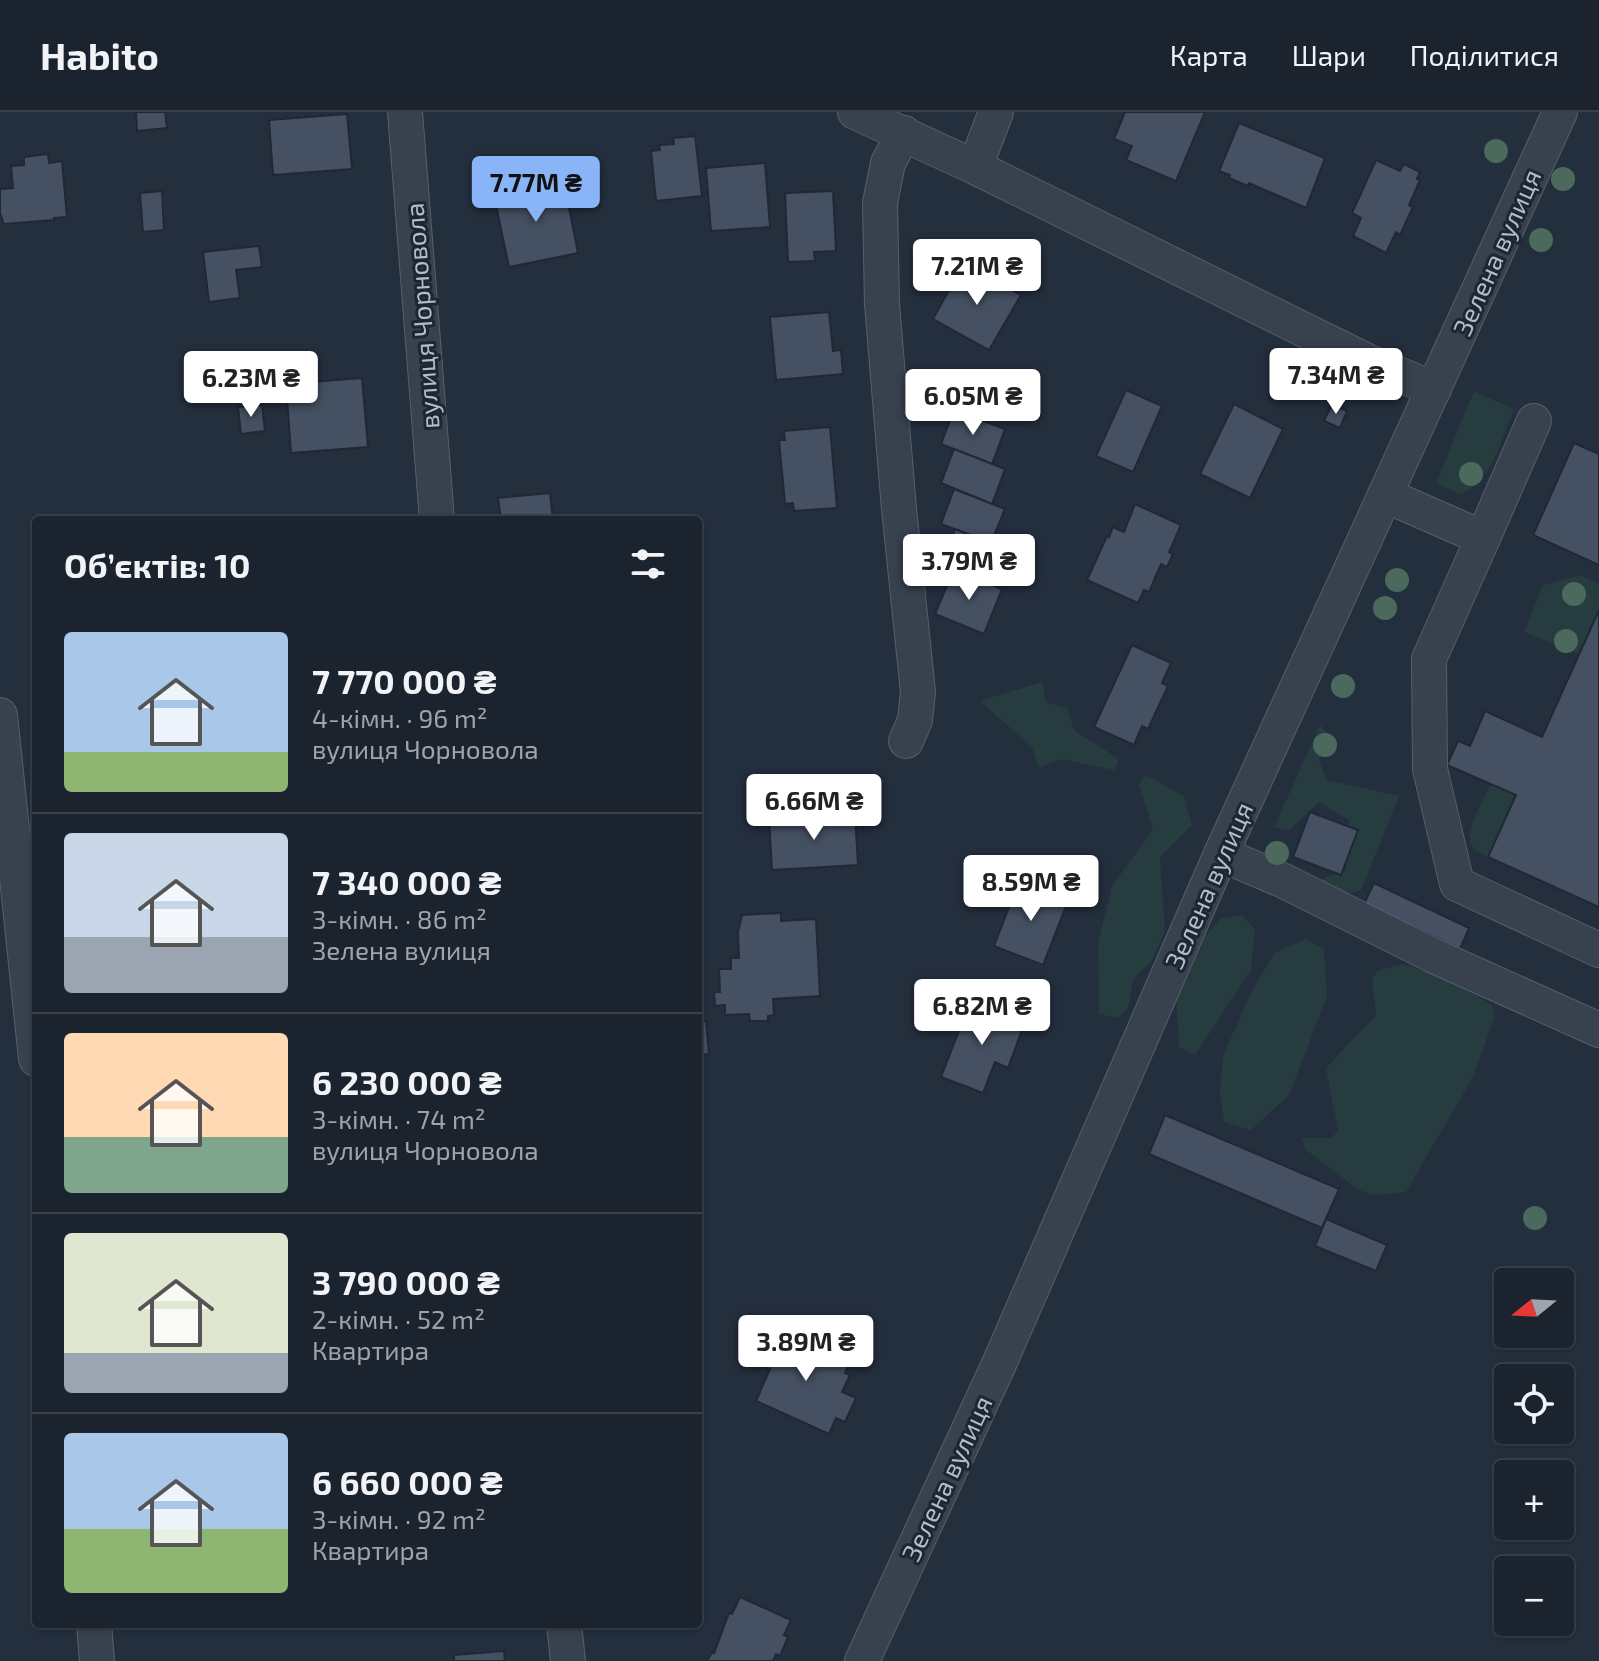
<!DOCTYPE html>
<html lang="uk">
<meta charset="utf-8">
<style>
body{margin:0;font-family:"Exo 2",sans-serif;background:#242b36;color:#f1f3f6;height:100vh;display:flex;flex-direction:column;font-size:30px;white-space:nowrap}
*{box-sizing:border-box;margin:0}
p{font-size:26px;color:#a0a4aa}
.icon{flex:none;width:44px;height:44px;fill:none;stroke:currentColor;stroke-width:2;stroke-linecap:round;stroke-linejoin:round}
.map{position:relative;flex:1;overflow:hidden}
.side{position:absolute;left:32px;top:404px;width:670px;height:1112px;display:flex;flex-direction:column;background:#1b232e;border-radius:8px;box-shadow:0 2px 6px #0004,0 0 0 2px #39404a}
.side>*{flex:none}
.needle{width:52px;rotate:252deg}
.tools{position:absolute;left:1494px;top:1156px;display:grid;gap:16px}
.tools a{display:grid;place-items:center;width:80px;height:80px;border-radius:8px;background:#1b232e;box-shadow:0 2px 6px #0004,0 0 0 2px #39404a;font-size:40px}
.price{position:absolute;translate:-50% -68px;padding:0 18px;border-radius:8px;background:#fff;color:#222;font-size:26px;line-height:52px;filter:drop-shadow(0 2px 4px #0008)}
.price::after{content:'';position:absolute;left:50%;top:48px;width:24px;height:18px;margin-left:-12px;background:inherit;clip-path:polygon(0 0,100% 0,50% 100%)}
.price.current{background:#8ab4f8;color:#111}
ul{padding:0;list-style:none}
li{display:flex;align-items:center;gap:24px;height:200px;padding:0 32px}
li+li{border-top:2px solid #39404a}
li span{display:grid;place-items:center;flex:none;width:224px;height:160px;border-radius:8px;color:#555}
li>.icon{margin-inline-start:auto}
span .icon{width:96px;height:96px;fill:#fffc;stroke-width:1}
li b{font-size:34px}
h2{display:flex;justify-content:space-between;align-items:center;height:96px;padding:0 32px;font-size:34px}
header{display:flex;align-items:center;gap:48px;box-sizing:border-box;height:112px;padding:0 40px;background:#1b232e;border-bottom:2px solid #39404a}
header strong{font-size:38px}
nav{display:flex;gap:44px;margin-inline-start:auto;font-size:28px}
.map>svg:first-child{display:block}
</style>
<header>
<strong>Habito</strong>
<nav><a>Карта</a><a>Шари</a><a>Поділитися</a></nav>
</header>
<div class="map">
<svg width="1599" height="1549" viewBox="0 0 1599 1549">
<rect width="100%" height="100%" fill="#242f3e"/>
<g fill="#263c3f">
<path d="M1474,279L1514,297C1501,327 1493,368 1461,382L1436,371Z"/>
<polygon points="1580,463 1599,472 1599,498 1579,542 1524,520 1543,473"/>
<polygon points="1042,570 1046,590 1067,596 1074,618 1119,647 1114,658 1062,647 1039,656 1032,635 980,589"/>
<polygon points="1320,613 1335,629 1325,633 1319,647 1326,668 1399,684 1361,778 1330,787 1317,769 1346,758 1349,708 1319,690 1289,718 1274,715"/>
<polygon points="1146,663 1184,684 1192,713 1160,745 1165,819 1151,850 1133,867 1128,897 1118,906 1099,902 1098,831 1112,774 1153,718 1139,672"/>
<path d="M1491,672L1516,683L1488,745C1483,742 1475,739 1472,734C1462,722 1485,685 1491,672Z"/>
<polygon points="1242,803 1255,817 1251,858 1195,943 1179,935 1175,862 1221,806"/>
<polygon points="1306,827 1324,837 1327,885 1289,983 1251,1018 1224,1010 1220,979 1223,944 1250,883 1274,841"/>
<polygon points="1403,852 1451,868 1492,893 1495,903 1474,963 1406,1080 1373,1083 1359,1078 1305,1037 1302,1026 1331,1026 1338,1019 1326,956 1376,903 1372,868 1378,858"/>
</g>
<g fill="#455162" stroke="#1f2835" stroke-width="2">
<polygon points="136,0 165,0 167,16 137,19"/>
<polygon points="1125,0 1205,0 1176,69 1126,48 1132,34 1114,27"/>
<polygon points="347,2 352,57 273,63 269,8"/>
<polygon points="1239,11 1325,46 1306,96 1249,71 1248,74 1229,66 1230,63 1219,59"/>
<polygon points="695,24 702,84 656,89 651,39 660,38 659,33 674,32 673,26"/>
<polygon points="48,42 49,51 62,49 67,105 54,106 54,108 4,112 0,101 0,77 13,76 11,54 24,53 24,45"/>
<polygon points="1376,48 1400,59 1404,52 1420,60 1417,67 1420,68 1409,93 1413,95 1400,123 1396,120 1386,141 1353,124 1361,106 1352,101"/>
<polygon points="765,51 770,115 711,119 706,56"/>
<polygon points="564,70 578,141 509,155 494,84"/>
<polygon points="162,79 164,118 143,120 140,81"/>
<polygon points="833,79 836,139 814,140 815,149 788,150 785,81"/>
<polygon points="259,134 262,155 236,158 240,186 209,190 203,140"/>
<polygon points="964,151 1021,183 989,238 933,207"/>
<polygon points="829,200 833,239 841,238 843,262 776,268 770,205"/>
<polygon points="362,266 368,335 291,341 286,272"/>
<polygon points="1126,278 1162,294 1133,360 1096,344"/>
<polygon points="1234,292 1283,317 1250,386 1200,362"/>
<polygon points="1332,292 1347,299 1340,316 1324,309"/>
<polygon points="262,293 265,319 241,322 238,295"/>
<polygon points="954,298 1005,317 992,352 941,332"/>
<polygon points="830,315 837,396 794,399 793,391 785,392 779,328 785,328 784,319"/>
<polygon points="1574,331 1599,342 1599,453 1533,423"/>
<polygon points="954,337 1005,357 992,392 941,371"/>
<polygon points="954,377 1005,397 991,431 941,412"/>
<polygon points="550,381 553,408 501,408 498,386"/>
<polygon points="1135,392 1181,413 1169,440 1173,442 1167,455 1161,452 1149,480 1144,478 1138,491 1087,468 1107,424 1109,425 1113,415 1124,420"/>
<polygon points="955,417 1006,437 993,471 942,452"/>
<polygon points="954,457 1002,477 984,522 935,502"/>
<polygon points="1599,498 1599,795 1488,745 1516,683 1447,653 1458,629 1470,634 1485,599 1542,625"/>
<polygon points="1132,533 1171,551 1162,571 1168,574 1148,617 1142,614 1134,633 1094,615"/>
<polygon points="1310,700 1358,718 1341,763 1293,745"/>
<polygon points="855,702 858,753 772,758 769,707"/>
<polygon points="1019,769 1068,789 1043,853 994,834"/>
<polygon points="1374,771 1469,816 1460,837 1364,792"/>
<polygon points="781,801 781,809 816,807 820,884 773,887 774,903 768,904 768,909 750,909 749,902 725,903 725,893 715,894 714,880 720,880 719,857 731,857 731,846 739,846 738,820 742,803"/>
<polygon points="974,890 1025,910 1008,956 995,950 983,981 941,965 960,916 964,918"/>
<polygon points="706,909 709,942 698,943 698,910"/>
<polygon points="1165,1003 1339,1077 1322,1116 1149,1042"/>
<polygon points="1326,1107 1387,1133 1376,1159 1315,1134"/>
<polygon points="780,1217 851,1249 845,1261 850,1263 842,1280 856,1286 845,1310 836,1306 829,1322 756,1289 770,1257 763,1254"/>
<polygon points="740,1485 791,1508 784,1523 788,1525 780,1544 776,1542 773,1549 707,1549 712,1540 714,1541 729,1501 732,1502"/>
<polygon points="504,1539 505,1549 454,1549 454,1543"/>
</g>
<g fill="none" stroke-linecap="round" stroke-linejoin="round">
<g stroke="#565f6c" stroke-width="36">
<g id="minor">
<polyline points="405,0 437,408"/>
<polyline points="855,0 975,55 1367,249 1434,277"/>
<polyline points="904,21 888,51 880,91 882,192 899,397 918,580 915,608 906,629"/>
<polyline points="975,55 996,0"/>
<polyline points="1385,383 1483,426 1534,309"/>
<polyline points="1483,426 1429,547 1430,657 1457,772 1599,838"/>
<polyline points="0,603 36,947"/>
<polyline points="1221,742 1284,769 1432,843 1599,918"/>
<polyline points="94,1512 97,1549"/>
<polyline points="564,1512 568,1549"/>
<polyline points="862,1549 999,1252 1221,742 1560,0"/>
</g>
</g>
<use href="#minor" stroke="#38414e" stroke-width="34"/>
</g>
<g fill="#4b6a5d">
<circle cx="1496" cy="39" r="12"/>
<circle cx="1563" cy="67" r="12"/>
<circle cx="1541" cy="128" r="12"/>
<circle cx="1471" cy="362" r="12"/>
<circle cx="1397" cy="468" r="12"/>
<circle cx="1574" cy="482" r="12"/>
<circle cx="1385" cy="496" r="12"/>
<circle cx="1566" cy="529" r="12"/>
<circle cx="1343" cy="574" r="12"/>
<circle cx="1325" cy="633" r="12"/>
<circle cx="1277" cy="741" r="12"/>
<circle cx="1535" cy="1106" r="12"/>
</g>
<g text-anchor="middle" dominant-baseline="central" stroke-width="6" stroke-linejoin="round" paint-order="stroke">
<g font-size="26" fill="#b4bcc9" stroke="#1d2633">
<text transform="translate(1496 140) rotate(-66)">Зелена вулиця</text>
<text transform="translate(421 204) rotate(-94)">вулиця Чорновола</text>
<text transform="translate(1208 773) rotate(-66)">Зелена вулиця</text>
<text transform="translate(946 1366) rotate(-65)">Зелена вулиця</text>
</g>
</g>
</svg>
<div class="tools">
<a><svg class="needle" viewBox="-14 -14 28 28"><path d="M0-13l5 13h-10z" fill="#e53935"/><path d="M0 13l5-13h-10z" fill="#a0a4aa"/></svg></a>
<a><svg class="icon" aria-label="locate" viewBox="0 0 24 24"><circle cx="12" cy="12" r="6"/><path d="M12 2v4M12 18v4M2 12h4M18 12h4"/></svg></a>
<a>+</a>
<a>−</a>
</div>
<b class="price current" style="left:536px;top:112px">7.77M ₴</b>
<b class="price" style="left:977px;top:195px">7.21M ₴</b>
<b class="price" style="left:1336px;top:304px">7.34M ₴</b>
<b class="price" style="left:251px;top:307px">6.23M ₴</b>
<b class="price" style="left:973px;top:325px">6.05M ₴</b>
<b class="price" style="left:969px;top:490px">3.79M ₴</b>
<b class="price" style="left:814px;top:730px">6.66M ₴</b>
<b class="price" style="left:1031px;top:811px">8.59M ₴</b>
<b class="price" style="left:982px;top:935px">6.82M ₴</b>
<b class="price" style="left:806px;top:1271px">3.89M ₴</b>
<section class="side">
<h2>Об’єктів: 10<svg class="icon" aria-label="filters" viewBox="0 0 24 24"><path d="M4 7h16M4 17h16"/><circle cx="9" cy="7" r="2"/><circle cx="15" cy="17" r="2"/></svg></h2>
<ul>
<li><span style="background:linear-gradient(#a9c7e8 75%,#8fb573 0)"><svg class="icon" aria-label="home" viewBox="0 0 24 24"><path d="M3 11l9-7 9 7M6 9v11h12V9"/></svg></span><div><b>7 770 000 ₴</b><p>4-кімн. · 96 m²</p><p>вулиця Чорновола</p></div></li>
<li><span style="background:linear-gradient(#c9d6e8 65%,#9aa5b1 0)"><svg class="icon" aria-label="home" viewBox="0 0 24 24"><path d="M3 11l9-7 9 7M6 9v11h12V9"/></svg></span><div><b>7 340 000 ₴</b><p>3-кімн. · 86 m²</p><p>Зелена вулиця</p></div></li>
<li><span style="background:linear-gradient(#ffd9b3 65%,#7fa58c 0)"><svg class="icon" aria-label="home" viewBox="0 0 24 24"><path d="M3 11l9-7 9 7M6 9v11h12V9"/></svg></span><div><b>6 230 000 ₴</b><p>3-кімн. · 74 m²</p><p>вулиця Чорновола</p></div></li>
<li><span style="background:linear-gradient(#dfe7d0 75%,#9aa5b1 0)"><svg class="icon" aria-label="home" viewBox="0 0 24 24"><path d="M3 11l9-7 9 7M6 9v11h12V9"/></svg></span><div><b>3 790 000 ₴</b><p>2-кімн. · 52 m²</p><p>Квартира</p></div></li>
<li><span style="background:linear-gradient(#a9c7e8 60%,#8fb573 0)"><svg class="icon" aria-label="home" viewBox="0 0 24 24"><path d="M3 11l9-7 9 7M6 9v11h12V9"/></svg></span><div><b>6 660 000 ₴</b><p>3-кімн. · 92 m²</p><p>Квартира</p></div></li>
</ul>
</section>
</div>
